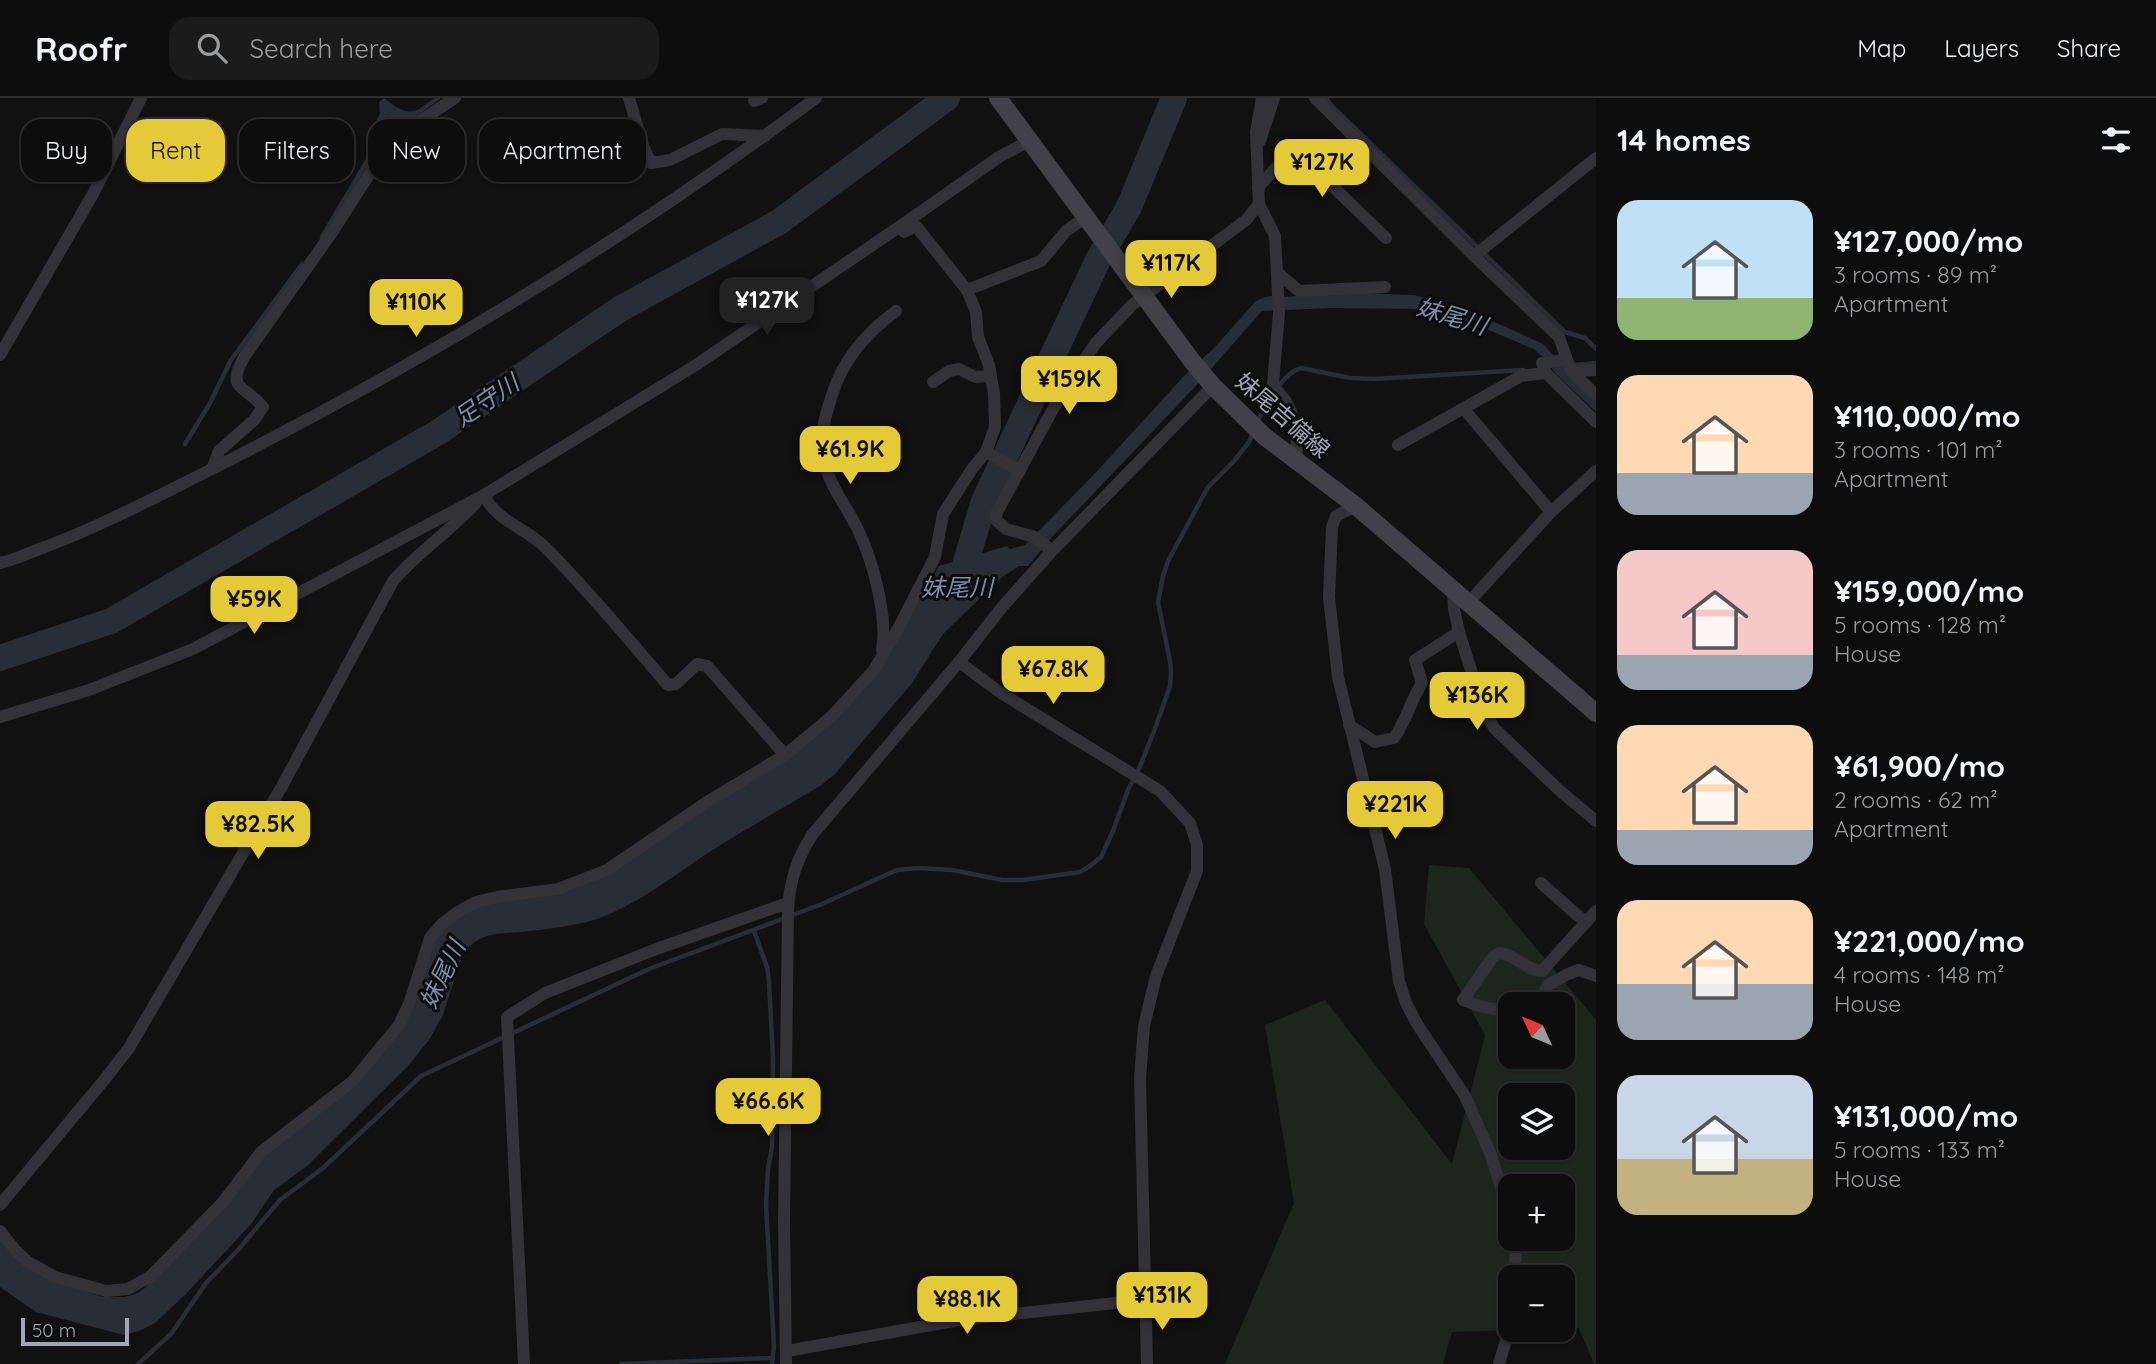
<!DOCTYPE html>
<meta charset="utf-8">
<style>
body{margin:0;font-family:Quicksand,"Noto Sans JP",sans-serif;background:#1b1b1c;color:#f1f3f6;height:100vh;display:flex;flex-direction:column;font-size:26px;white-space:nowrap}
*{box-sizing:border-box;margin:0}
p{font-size:23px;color:#9a9c9e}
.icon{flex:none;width:38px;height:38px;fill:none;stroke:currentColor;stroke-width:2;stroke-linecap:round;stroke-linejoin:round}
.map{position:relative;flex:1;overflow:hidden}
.details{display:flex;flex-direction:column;background:#0d0d0e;width:560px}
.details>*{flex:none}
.top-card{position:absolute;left:21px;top:21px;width:665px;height:63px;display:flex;gap:14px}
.needle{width:46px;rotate:314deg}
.buttons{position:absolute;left:1498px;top:894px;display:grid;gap:14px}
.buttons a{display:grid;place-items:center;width:77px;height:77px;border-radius:14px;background:#0d0d0e;box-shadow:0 2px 5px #0004,0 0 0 2px #2d2d2e;font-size:35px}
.scale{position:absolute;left:21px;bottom:18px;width:108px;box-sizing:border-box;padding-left:7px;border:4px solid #a3a5b2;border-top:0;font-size:19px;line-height:24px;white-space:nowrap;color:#a3a5b2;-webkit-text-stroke:5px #0c0c0d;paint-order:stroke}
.price{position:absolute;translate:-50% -60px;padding:0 16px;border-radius:14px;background:#e4c938;color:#111;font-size:23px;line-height:46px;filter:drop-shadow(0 2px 4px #0008)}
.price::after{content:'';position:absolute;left:50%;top:42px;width:21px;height:16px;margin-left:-10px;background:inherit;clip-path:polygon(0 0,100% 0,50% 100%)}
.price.active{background:#222;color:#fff}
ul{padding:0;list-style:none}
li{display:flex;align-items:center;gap:21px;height:175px;padding:0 21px}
li span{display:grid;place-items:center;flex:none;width:196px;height:140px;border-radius:21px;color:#555}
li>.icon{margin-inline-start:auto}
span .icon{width:84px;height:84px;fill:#fffc;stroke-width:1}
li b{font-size:30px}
h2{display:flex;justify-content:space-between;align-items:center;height:84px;padding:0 21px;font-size:30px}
.chip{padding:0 24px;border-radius:21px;background:#0d0d0e;box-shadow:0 2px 5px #0004,0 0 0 2px #2d2d2e;font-size:24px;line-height:63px}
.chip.active{background:#e4c938;color:#111}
header{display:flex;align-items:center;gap:42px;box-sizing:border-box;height:98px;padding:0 35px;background:#0d0d0e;border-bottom:2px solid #2d2d2e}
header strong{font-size:33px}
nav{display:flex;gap:38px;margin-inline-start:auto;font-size:24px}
.search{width:490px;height:63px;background:#1b1b1c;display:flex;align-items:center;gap:18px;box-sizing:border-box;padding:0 24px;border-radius:21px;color:#9a9c9e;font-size:26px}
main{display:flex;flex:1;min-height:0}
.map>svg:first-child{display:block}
</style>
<header>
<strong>Roofr</strong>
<div class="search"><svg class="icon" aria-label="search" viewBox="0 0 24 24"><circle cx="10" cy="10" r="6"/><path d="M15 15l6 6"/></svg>Search here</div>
<nav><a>Map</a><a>Layers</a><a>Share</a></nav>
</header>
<main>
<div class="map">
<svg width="1596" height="1266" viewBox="0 0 1596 1266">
<rect width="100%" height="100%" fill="#111112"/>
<path fill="#1e251f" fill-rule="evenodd" d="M1429,767L1469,770L1596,922V1266H1594L1579,1230L1563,1231V1180H1510V1232L1452,1234L1443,1266H1225L1294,1105L1265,927L1325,902L1452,1066L1485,937L1424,826ZM1510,906H1563V959H1510ZM1510,998H1563V1050H1510ZM1510,1088H1563V1141H1510Z"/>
<g fill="#292d35">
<path d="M384,0C395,8 403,17 418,12L421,16L389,32L382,44L374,37L372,31L380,16L379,4Z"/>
<path d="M1352,195L1414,197L1451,207L1477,216L1543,246L1596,302V314L1556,276L1543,259L1534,251L1481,229L1479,231L1430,214L1413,211L1332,210L1262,213L1194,290L1051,440L1028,468H1019L1002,479L943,536L912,585L835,676L820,688C785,709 749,729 714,751C677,775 642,804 600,820C581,827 542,832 521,834C496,836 481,834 463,855L443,917L429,942L407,969L307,1068L274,1092L252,1125L186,1196L155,1225L139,1233L124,1237L36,1214L0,1189V1138L53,1183L103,1199H125L138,1195L145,1190L226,1108L260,1062L303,1027L402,928L435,840L450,824L479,807L569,793L598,781L827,628L917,507L939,468L1007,448L1010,451L1025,447L1100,370L1184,278L1215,249L1255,204C1265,198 1271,197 1282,199Z"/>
</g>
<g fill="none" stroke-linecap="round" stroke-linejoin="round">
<g stroke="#292d35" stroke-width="4.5">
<polyline points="1326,0 1331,7 1565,234 1585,240 1596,251"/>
<polyline points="416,16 438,0"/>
<polyline points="322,139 382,38"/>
<polyline points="1576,267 1596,265"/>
<path d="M1257,325C1264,308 1283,275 1301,270L1350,280L1374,281L1523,272"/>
<polyline points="185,346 210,305 231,262 302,166"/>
<polyline points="754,833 767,869 769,884 773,960 772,1049 768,1071 766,1107 774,1248 772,1266"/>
<polyline points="138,1266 171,1236 206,1185 237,1153 280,1102 323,1070 421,978 649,871 822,806 897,772 918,770 952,772 1002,782 1023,782 1080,774 1090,768 1101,759 1113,733 1128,692 1139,671 1156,628 1170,588 1171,575 1170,563 1158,504 1163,478 1168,463 1208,389 1234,363 1249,344 1254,333"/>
<polyline points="621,1266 772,1260"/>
</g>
<g stroke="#292d35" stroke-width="26">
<polyline points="957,494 984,403 1099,160 1129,109 1174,0"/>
<polyline points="0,560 111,523 437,335 620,211 779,124 947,0"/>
</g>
<g stroke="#333237" stroke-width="12">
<polyline points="629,0 643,48 651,65 670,62 722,36 765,38"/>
<path d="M1262,0L1256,34L1259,106L1275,138L1279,215L1273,286C1276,293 1283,298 1287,305C1297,324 1297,342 1297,363"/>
<polyline points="1315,0 1474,158 1559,239 1571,273 1596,297"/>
<polyline points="754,3 762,0"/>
<polyline points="1260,43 1274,0"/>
<polyline points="1258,89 1294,51 1386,140"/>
<polyline points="904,134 916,128 967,192 1041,163 1066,133 1086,119"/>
<polyline points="1474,158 1596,60"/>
<polyline points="1277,174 1299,193 1385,189"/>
<polyline points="0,257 93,96 141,0"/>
<polyline points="1566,262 1542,265 1546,275 1596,324"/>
<polyline points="1571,273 1596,272"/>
<polyline points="933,284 949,273 959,271 975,279 991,278"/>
<polyline points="1464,311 1551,414"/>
<polyline points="1398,347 1521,278 1546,275"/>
<polyline points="986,354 1020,373"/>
<path d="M212,371L219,353L254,322L263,309C243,285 226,293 244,259L333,133L388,47L402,35L455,0"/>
<path d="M484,397C497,424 525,429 545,449C588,492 627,540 668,587L676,586L697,566L707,568L785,657"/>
<polyline points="1356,408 1336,418 1332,429 1329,499 1338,579 1385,771 1399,883 1406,905 1417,926 1465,998 1491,1057 1510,1119"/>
<polyline points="1052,453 1035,439 1006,431 996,422 996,416 1065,289 1096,245 1132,207 1246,122 1259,106"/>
<path d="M0,465C15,462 30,454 45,449C98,429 148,403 198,378C414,270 623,144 816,0"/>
<polyline points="1453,491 1454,511 1459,534 1483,610 1494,630 1560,693 1596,723"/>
<polyline points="1468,505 1551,414 1596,373"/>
<path d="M882,552C888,519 873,463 858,432C844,402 822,381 822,344C822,328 827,313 832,297C843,261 866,235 896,213"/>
<polyline points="959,564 1001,595 1160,693 1190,725 1197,747 1197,773 1156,878 1144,928 1140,980 1147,1266"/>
<polyline points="0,619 89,592 193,551 484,397 696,267 902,127 999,59 1029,43"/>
<path d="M1349,627L1375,644L1394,640C1406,623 1411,602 1422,585L1415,562L1459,534"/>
<polyline points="1541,785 1585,824"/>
<polyline points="1537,906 1548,887 1568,876 1579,872 1596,878"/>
<path d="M1510,910C1494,914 1478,908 1463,902L1493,859L1499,855C1515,856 1526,873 1542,873L1596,813"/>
<path d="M0,1107L105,981L129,950L281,690L393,483C418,454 450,433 476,405"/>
<polyline points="0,1133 16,1153 28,1164 55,1179 106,1193 128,1191 151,1178 223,1104 261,1054 353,983 399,927 409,906 430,840 442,826 456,815 476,804 497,799 558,791 607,772 707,704 785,657 832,618 874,572 899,529 935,459 943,416 972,371 986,354 995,329 994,296 989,267 978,239 976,214 967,192"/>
<polyline points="1515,1141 1516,1180"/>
<polyline points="787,1253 959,1222 1144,1202"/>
<polyline points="524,1266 507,919 545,895 659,850 788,805"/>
<path d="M786,1266L784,1123L788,814C789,784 797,761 812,737L959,564L1003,508L1052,453L1213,288"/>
<polyline points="1499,1266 1510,1228"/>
</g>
<polyline stroke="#414147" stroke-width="18" points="998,0 1192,263 1213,288 1264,338 1356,408 1596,615"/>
</g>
<g text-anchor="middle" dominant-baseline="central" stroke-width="6" stroke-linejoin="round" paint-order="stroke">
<g font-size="23" fill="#a3a5b2" stroke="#0c0c0d">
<text transform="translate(1283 317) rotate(41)">妹尾吉備線</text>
</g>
<g font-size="24" font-style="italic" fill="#7c8dab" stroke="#0c0c0d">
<text transform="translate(1452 218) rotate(17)">妹尾川</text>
<text transform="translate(486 302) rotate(-34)">足守川</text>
<text x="957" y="489">妹尾川</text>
<text transform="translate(442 876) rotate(-64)">妹尾川</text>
</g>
</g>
</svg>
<div class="buttons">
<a><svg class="needle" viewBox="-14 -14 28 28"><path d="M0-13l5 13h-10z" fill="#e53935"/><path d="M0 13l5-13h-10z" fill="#9a9c9e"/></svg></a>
<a><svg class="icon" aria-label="layers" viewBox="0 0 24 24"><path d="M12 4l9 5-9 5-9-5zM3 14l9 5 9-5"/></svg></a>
<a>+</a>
<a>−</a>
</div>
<div class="scale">50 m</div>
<b class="price" style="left:1322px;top:101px">¥127K</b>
<b class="price" style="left:1171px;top:202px">¥117K</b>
<b class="price active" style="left:767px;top:239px">¥127K</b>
<b class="price" style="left:416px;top:241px">¥110K</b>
<b class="price" style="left:1069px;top:318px">¥159K</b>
<b class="price" style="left:850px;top:388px">¥61.9K</b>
<b class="price" style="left:254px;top:538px">¥59K</b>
<b class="price" style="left:1053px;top:608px">¥67.8K</b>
<b class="price" style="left:1477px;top:634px">¥136K</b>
<b class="price" style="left:1395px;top:743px">¥221K</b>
<b class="price" style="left:258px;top:763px">¥82.5K</b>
<b class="price" style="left:768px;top:1040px">¥66.6K</b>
<b class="price" style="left:1162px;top:1234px">¥131K</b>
<b class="price" style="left:967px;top:1238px">¥88.1K</b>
<div class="top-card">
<a class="chip">Buy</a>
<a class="chip active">Rent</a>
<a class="chip">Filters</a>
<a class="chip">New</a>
<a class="chip">Apartment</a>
</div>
</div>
<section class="details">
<h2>14 homes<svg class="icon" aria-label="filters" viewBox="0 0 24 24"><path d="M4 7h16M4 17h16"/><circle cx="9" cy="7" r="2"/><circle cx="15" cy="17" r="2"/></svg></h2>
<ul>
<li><span style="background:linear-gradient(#bfe0f5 70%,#8fb573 0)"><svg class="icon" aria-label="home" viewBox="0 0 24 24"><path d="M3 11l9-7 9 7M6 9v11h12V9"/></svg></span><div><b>¥127,000/mo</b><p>3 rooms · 89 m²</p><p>Apartment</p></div></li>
<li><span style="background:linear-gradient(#ffd9b3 70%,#9aa5b1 0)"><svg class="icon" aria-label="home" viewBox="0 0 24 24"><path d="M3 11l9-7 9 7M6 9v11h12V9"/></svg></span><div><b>¥110,000/mo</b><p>3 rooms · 101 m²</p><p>Apartment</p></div></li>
<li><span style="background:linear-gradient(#f6c9c9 75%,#9aa5b1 0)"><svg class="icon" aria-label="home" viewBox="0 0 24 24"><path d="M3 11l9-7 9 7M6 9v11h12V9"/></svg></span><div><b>¥159,000/mo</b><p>5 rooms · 128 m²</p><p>House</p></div></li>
<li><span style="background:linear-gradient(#ffd9b3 75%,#9aa5b1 0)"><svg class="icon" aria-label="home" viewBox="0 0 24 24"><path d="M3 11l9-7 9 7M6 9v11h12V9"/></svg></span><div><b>¥61,900/mo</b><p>2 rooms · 62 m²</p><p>Apartment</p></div></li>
<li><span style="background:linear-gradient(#ffd9b3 60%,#9aa5b1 0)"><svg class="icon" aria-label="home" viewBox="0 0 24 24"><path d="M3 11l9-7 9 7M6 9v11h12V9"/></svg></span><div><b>¥221,000/mo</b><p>4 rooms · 148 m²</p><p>House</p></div></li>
<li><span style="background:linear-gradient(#c9d6e8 60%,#c2b280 0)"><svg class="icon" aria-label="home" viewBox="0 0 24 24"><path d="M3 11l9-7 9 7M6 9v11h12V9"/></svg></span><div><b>¥131,000/mo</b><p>5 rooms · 133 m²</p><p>House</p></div></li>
</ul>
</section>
</main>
